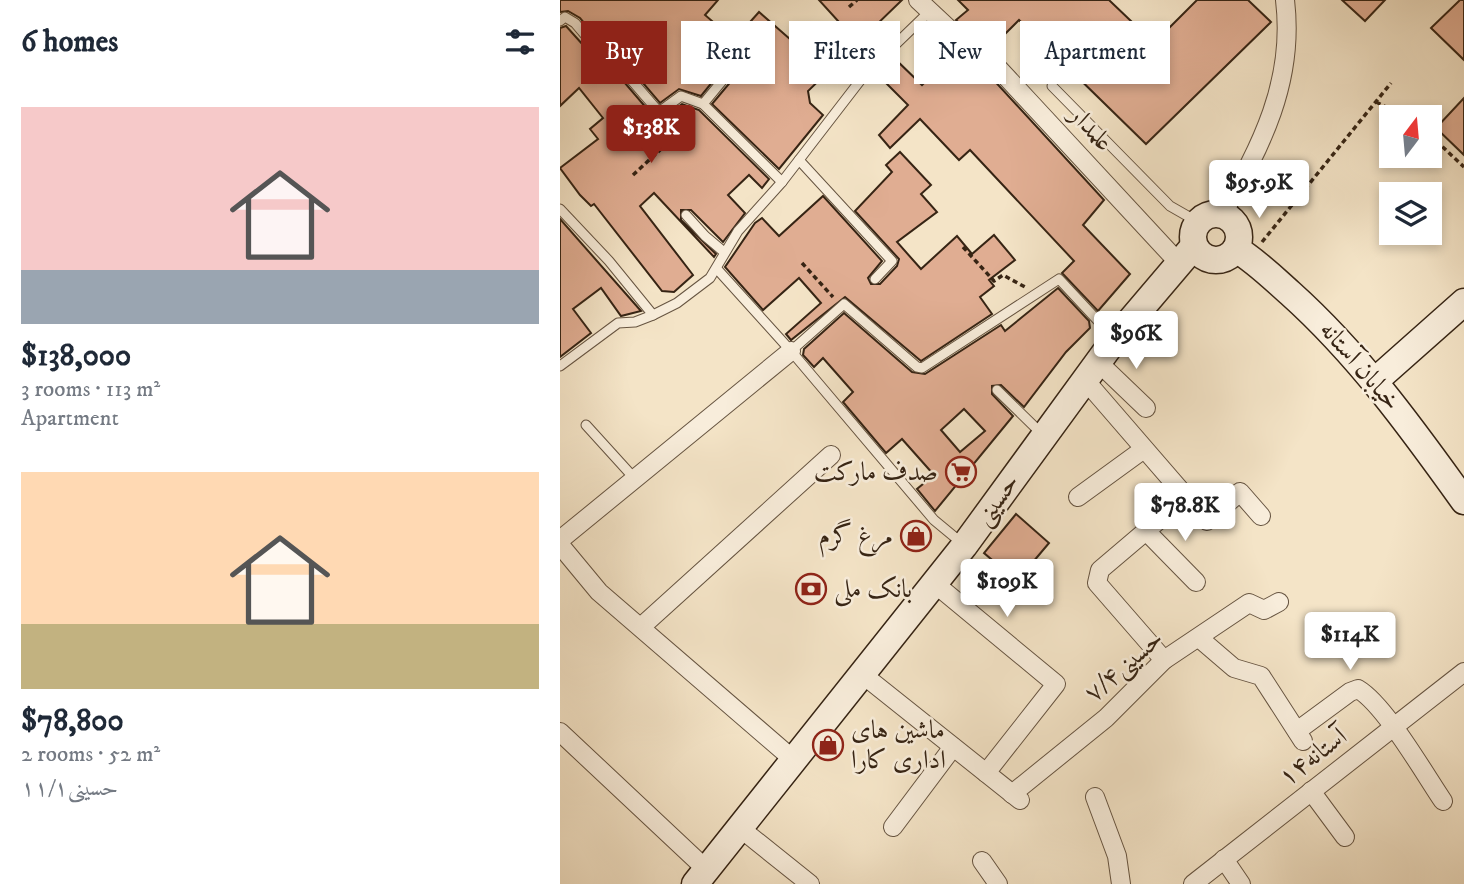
<!DOCTYPE html>
<meta charset="utf-8">
<style>
body{margin:0;font-family:"IM FELL DW Pica",Amiri,serif;background:#f6f6f7;color:#1f2937;height:100vh;display:flex;flex-direction:column;font-size:26px;white-space:nowrap}
*{box-sizing:border-box;margin:0}
p{font-size:23px;color:#747a83}
.icon{flex:none;width:38px;height:38px;fill:none;stroke:currentColor;stroke-width:2;stroke-linecap:round;stroke-linejoin:round}
.map{position:relative;flex:1;overflow:hidden}
.sheet{display:flex;flex-direction:column;background:#fff;width:560px}
.sheet>*{flex:none}
.top-card{position:absolute;left:21px;top:21px;width:665px;height:63px;display:flex;gap:14px}
.needle{width:46px;rotate:16deg}
.fabs{position:absolute;left:819px;top:105px;display:grid;gap:14px}
.fabs a{display:grid;place-items:center;width:63px;height:63px;border-radius:0px;background:#fff;box-shadow:0 4px 10px #0003;font-size:35px}
.price{position:absolute;translate:-50% -60px;padding:0 16px;border-radius:7px;background:#fff;color:#222;font-size:23px;line-height:46px;filter:drop-shadow(0 2px 4px #0008)}
.price::after{content:'';position:absolute;left:50%;top:42px;width:21px;height:16px;margin-left:-10px;background:inherit;clip-path:polygon(0 0,100% 0,50% 100%)}
.price.on{background:#8f2418;color:#fff}
ul{padding:0;list-style:none}
li{display:grid;align-content:center;gap:14px;height:371px;padding:0 21px}
li span{display:grid;place-items:center;height:217px;border-radius:0px;color:#555}
li>.icon{margin-inline-start:auto}
span .icon{width:126px;height:126px;fill:#fffc;stroke-width:1}
li b{font-size:30px}
h2{display:flex;justify-content:space-between;align-items:center;height:84px;padding:0 21px;font-size:30px}
.pill{padding:0 24px;border-radius:0px;background:#fff;box-shadow:0 4px 10px #0003;font-size:24px;line-height:63px}
.pill.on{background:#8f2418;color:#fff}
main{display:flex;flex:1;min-height:0}
.map>svg:first-child{display:block}
</style>
<main>
<section class="sheet">
<h2>6 homes<svg class="icon" aria-label="filters" viewBox="0 0 24 24"><path d="M4 7h16M4 17h16"/><circle cx="9" cy="7" r="2"/><circle cx="15" cy="17" r="2"/></svg></h2>
<ul>
<li><span style="background:linear-gradient(#f6c9c9 75%,#9aa5b1 0)"><svg class="icon" aria-label="home" viewBox="0 0 24 24"><path d="M3 11l9-7 9 7M6 9v11h12V9"/></svg></span><div><b>$138,000</b><p>3 rooms · 113 m²</p><p>Apartment</p></div></li>
<li><span style="background:linear-gradient(#ffd9b3 70%,#c2b280 0)"><svg class="icon" aria-label="home" viewBox="0 0 24 24"><path d="M3 11l9-7 9 7M6 9v11h12V9"/></svg></span><div><b>$78,800</b><p>2 rooms · 52 m²</p><p>حسینی۱۱/۱</p></div></li>
</ul>
</section>
<div class="map">
<svg width="904" height="884" viewBox="0 0 904 884">
<rect width="100%" height="100%" fill="#f4e4c7"/>
<filter id="stains"><feTurbulence type="fractalNoise" baseFrequency=".00286" numOctaves="4"/><feColorMatrix values="0 0 0 0 .2 0 0 0 0 .09 0 0 0 0 .02 0 0 0 .5 -.17"/></filter>
<radialGradient id="worn" r=".72"><stop offset=".6" stop-color="#630" stop-opacity="0"/><stop offset="1" stop-color="#630" stop-opacity=".3"/></radialGradient>
<g fill="#e0ad92" stroke="#362414" stroke-width="2" fill-rule="evenodd">
<polygon points="0,0 158,0 145,15 174,40 199,12 247,54 279,22 259,0 342,0 248,91 250,103 263,115 219,169 152,104 173,79 171,69 162,70 141,96 119,89 100,103 66,63 57,62 20,18 8,11 0,12"/>
<polygon points="398,0 549,0 594,43 637,0 688,0 711,22 586,144 459,20 433,46 410,33 396,20 408,10"/>
<polygon points="782,0 825,0 805,21"/>
<polygon points="900,0 904,0 904,60 871,28"/>
<polygon points="6,26 50,75 59,76 94,117 103,118 122,104 139,110 209,179 202,188 189,175 168,195 185,213 163,242 131,210 121,210 121,220 156,254 154,257 94,193 80,206 133,275 114,292 102,291 34,204 31,206 20,195 0,168 38,139 30,129 43,118 19,88 0,106 0,28"/>
<polygon points="380,36 397,52 419,64 544,200 523,225 570,274 538,311 502,273 514,261 410,150 399,160 360,119 330,148 319,135 348,105 316,73 333,57 362,85 387,60 371,44"/>
<polygon points="904,98 904,155 876,128"/>
<polygon points="340,152 371,185 361,194 377,212 337,242 361,269 397,236 412,254 434,235 455,260 429,280 434,286 420,297 432,314 361,361 285,297 231,340 226,334 261,303 239,278 203,310 165,267 195,223 202,218 219,236 263,196 322,261 308,278 311,284 320,284 337,266 339,259 295,211 332,172 326,165"/>
<polygon points="0,219 81,311 61,316 41,288 13,309 31,333 0,357"/>
<path d="M498,288L529,321L530,328L506,352L464,407L441,385L432,386V394L453,416L375,511L357,489L374,475L342,439L326,453L283,402L293,392L263,358L254,367L243,355L244,349L284,313L352,372L365,374L441,325L445,331ZM404,409L425,431L400,452L381,430Z"/>
<polygon points="456,514 489,543 457,581 424,553"/>
</g>
<g fill="none" stroke-linecap="round" stroke-linejoin="round">
<g stroke="#665441" stroke-width="11">
<g id="lane">
<polyline points="0,21 5,17 15,23 55,70 61,68 99,112 121,96 143,104 222,182"/>
<polyline points="492,86 610,206 638,222"/>
<polyline points="143,104 167,75"/>
<polyline points="239,160 332,261 315,279"/>
<polyline points="0,209 49,261 93,315"/>
<polyline points="126,215 145,236 164,252"/>
<polyline points="157,269 231,351 374,520 403,544"/>
<polyline points="231,351 284,304 357,367 362,368 499,279 553,337"/>
<polyline points="0,366 58,323 75,322 93,315 117,303 150,278 178,231 222,182 306,73 369,12"/>
<polyline points="437,390 483,435"/>
<polyline points="26,425 75,479"/>
</g>
</g>
<g stroke="#665441" stroke-width="20">
<g id="street">
<polyline points="358,0 403,42 426,55 618,262"/>
<path d="M662,215C701,146 735,82 725,0"/>
<polyline points="538,362 586,408"/>
<polyline points="525,380 647,521 680,492 701,516"/>
<polyline points="518,497 584,449"/>
<polyline points="586,531 636,582"/>
<polyline points="0,540 231,351"/>
<polyline points="0,545 39,592 235,761"/>
<polyline points="374,583 496,684 426,773"/>
<polyline points="81,627 271,455"/>
<polyline points="639,638 674,668 701,676 743,741"/>
<polyline points="604,660 537,583 540,570 626,497"/>
<polyline points="302,674 460,800"/>
<path d="M737,731L790,692L798,689C825,705 864,773 883,801"/>
<polyline points="0,732 147,870"/>
<polyline points="751,791 785,837"/>
<polyline points="452,794 546,718 604,660 689,603 704,610 719,602"/>
<polyline points="535,797 557,856 561,884"/>
<polyline points="333,827 393,747"/>
<polyline points="180,828 250,884"/>
<polyline points="664,859 681,884"/>
<polyline points="422,861 438,884"/>
<polyline points="633,884 904,672"/>
</g>
</g>
<g stroke="#362414" stroke-width="29">
<g id="secondary">
<circle cx="656" cy="237" r="23"/>
<path d="M676,249C696,261 712,277 730,293C798,354 851,427 904,501"/>
<polyline points="815,381 904,302"/>
<polyline points="135,884 404,546 555,339 634,246"/>
</g>
</g>
<g stroke="#362414" stroke-width="3.5" stroke-dasharray="5 3.5" stroke-linecap="butt">
<polyline points="289,7 297,0"/>
<polyline points="816,102 846,117"/>
<polyline points="870,135 904,167"/>
<polyline points="73,175 114,137 104,123"/>
<polyline points="702,242 831,83"/>
<polyline points="403,247 434,281 443,275 465,287"/>
<polyline points="242,263 273,297"/>
</g>
<use href="#lane" stroke="#f8eddb" stroke-width="9"/>
<use href="#street" stroke="#f8eddb" stroke-width="18"/>
<use href="#secondary" stroke="#f8eddb" stroke-width="26"/>
</g>
<defs>
<g id="supermarket-ring" transform="scale(1.575)"><circle r="9.5" fill="#f8eddb" stroke="#8f2418" stroke-width="1.5"/><path d="M-6-5.5h2.5l.6 2H6L4.5 2H-2.5L-4.4-4H-6ZM-1.5 3.2a1.3 1.3 0 1 0 .1 0ZM3 3.2a1.3 1.3 0 1 0 .1 0Z" fill="#8f2418"/></g>
<g id="shop-ring" transform="scale(1.575)"><circle r="9.5" fill="#f8eddb" stroke="#8f2418" stroke-width="1.5"/><path d="M-5-2.5h2.3a2.7 3.5 0 0 1 5.4 0H5L5.5 6h-11ZM-1.5-2.5h3a1.5 2.3 0 0 0-3 0Z" fill="#8f2418"/></g>
<g id="bank-ring" transform="scale(1.575)"><circle r="9.5" fill="#f8eddb" stroke="#8f2418" stroke-width="1.5"/><path d="M-6-4H6V4H-6ZM0-2.3a2.3 2.3 0 1 0 0 4.6a2.3 2.3 0 1 0 0-4.6Z" fill="#8f2418"/></g>
</defs>
<g fill-rule="evenodd">
<use href="#supermarket-ring" x="401" y="472"/>
<use href="#shop-ring" x="356" y="536"/>
<use href="#bank-ring" x="251" y="589"/>
<use href="#shop-ring" x="268" y="745"/>
</g>
<g text-anchor="middle" dominant-baseline="central" stroke-width="5" stroke-linejoin="round" paint-order="stroke">
<g font-size="26" fill="#362414" stroke="#f8eddb">
<text transform="translate(531 129) rotate(47)">علمدار</text>
<text transform="translate(800 366) rotate(49)">خیابان آستانه</text>
<text transform="translate(437 500) rotate(-54)">حسینی</text>
<text transform="translate(564 666) rotate(-41)">حسینی۷/۴</text>
<text transform="translate(753 757) rotate(-37)">آستانه۱۴</text>
</g>
<g font-size="26" fill="#362414" stroke="#f8eddb" text-anchor="end">
<text x="378" y="472">صدف مارکت</text>
<text x="333" y="536">مرغ گرم</text>
<text x="274" y="589" text-anchor="start">بانک ملی</text>
<text x="291" y="730" text-anchor="start">ماشین های<tspan x="291" dy="30">اداری کارا</tspan></text>
</g>
</g>
<rect width="100%" height="100%" filter="url(#stains)"/>
<rect width="100%" height="100%" fill="url(#worn)"/>
</svg>
<div class="fabs">
<a><svg class="needle" viewBox="-14 -14 28 28"><path d="M0-13l5 13h-10z" fill="#e53935"/><path d="M0 13l5-13h-10z" fill="#747a83"/></svg></a>
<a><svg class="icon" aria-label="layers" viewBox="0 0 24 24"><path d="M12 4l9 5-9 5-9-5zM3 14l9 5 9-5"/></svg></a>
</div>
<b class="price on" style="left:91px;top:165px">$138K</b>
<b class="price" style="left:699px;top:220px">$95.9K</b>
<b class="price" style="left:576px;top:371px">$96K</b>
<b class="price" style="left:625px;top:543px">$78.8K</b>
<b class="price" style="left:447px;top:619px">$109K</b>
<b class="price" style="left:790px;top:672px">$114K</b>
<div class="top-card">
<a class="pill on">Buy</a>
<a class="pill">Rent</a>
<a class="pill">Filters</a>
<a class="pill">New</a>
<a class="pill">Apartment</a>
</div>
</div>
</main>
